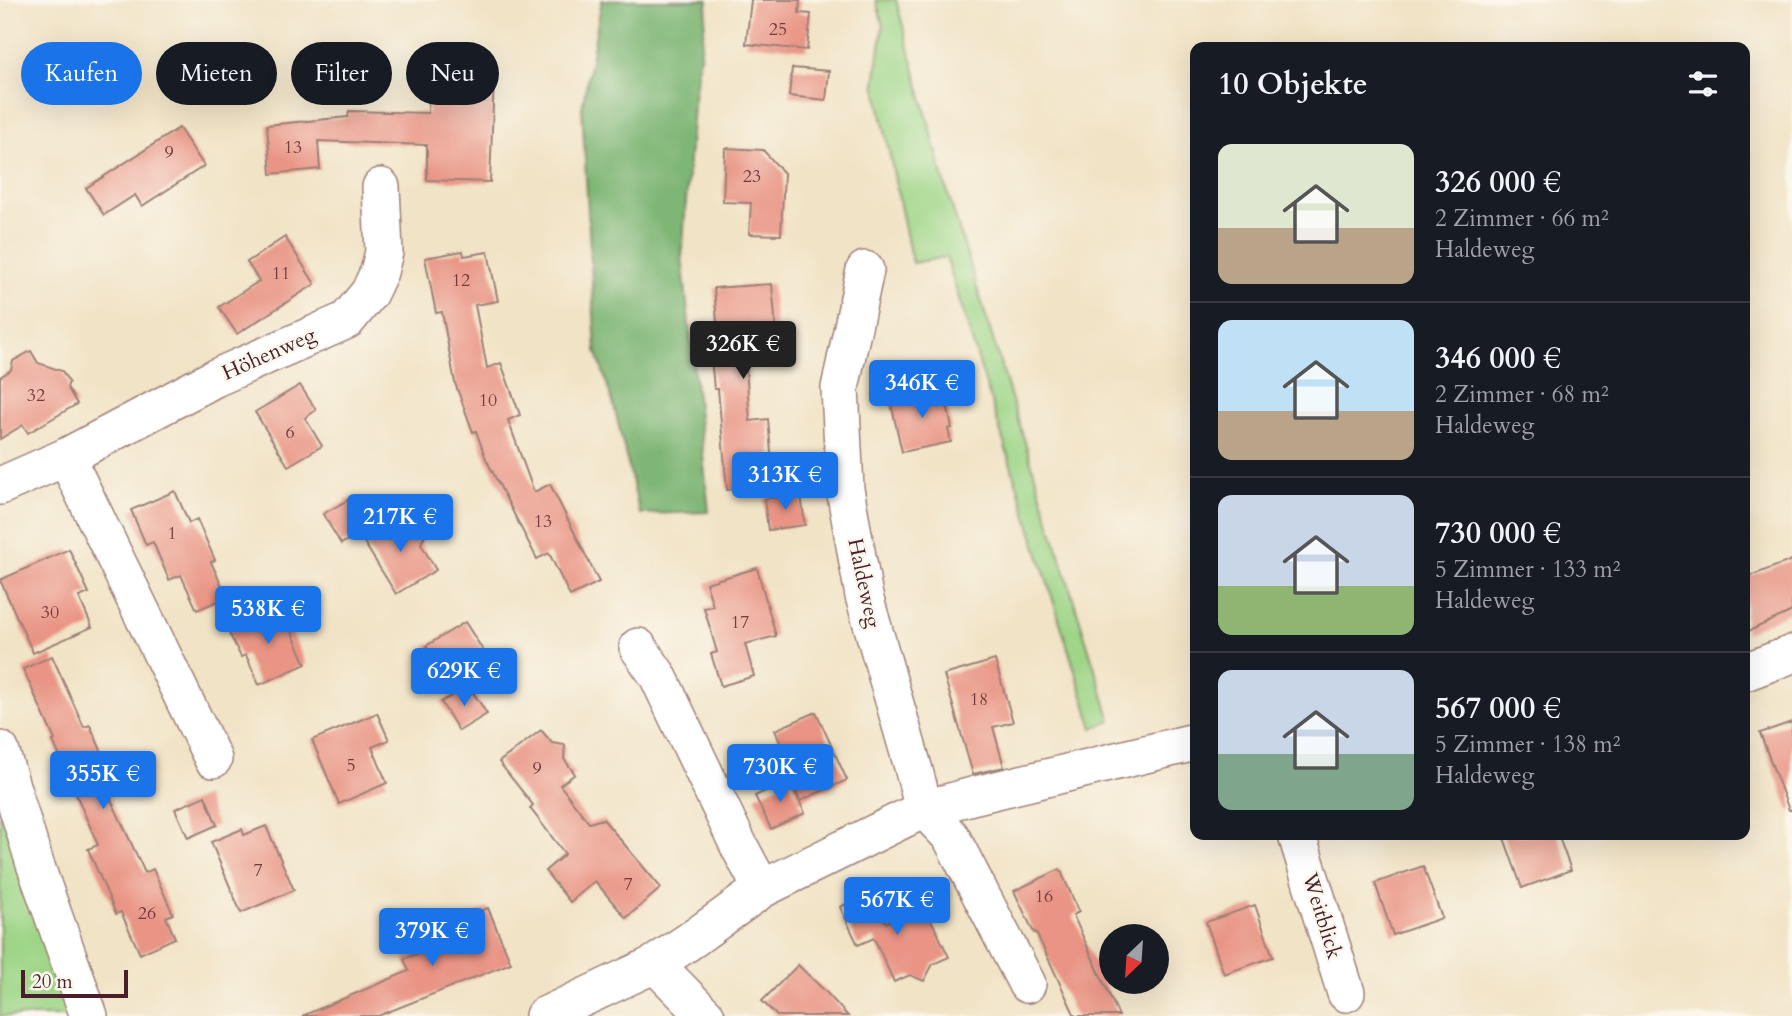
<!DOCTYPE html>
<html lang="de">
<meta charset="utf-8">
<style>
body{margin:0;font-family:Cardo,serif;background:#20242c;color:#f1f3f6;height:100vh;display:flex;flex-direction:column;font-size:26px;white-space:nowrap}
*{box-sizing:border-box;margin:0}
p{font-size:23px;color:#9ea1a6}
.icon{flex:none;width:38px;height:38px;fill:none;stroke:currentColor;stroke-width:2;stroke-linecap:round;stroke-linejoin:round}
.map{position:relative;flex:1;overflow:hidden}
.sheet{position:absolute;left:1190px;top:42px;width:560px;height:798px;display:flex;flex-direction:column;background:#171b24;border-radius:14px;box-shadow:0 7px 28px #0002}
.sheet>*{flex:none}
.top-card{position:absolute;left:21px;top:42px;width:665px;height:63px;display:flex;gap:14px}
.needle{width:46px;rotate:205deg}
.fabs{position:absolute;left:1099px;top:924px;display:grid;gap:14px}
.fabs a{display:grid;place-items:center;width:70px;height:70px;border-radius:50%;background:#171b24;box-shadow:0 7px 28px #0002;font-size:35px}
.scale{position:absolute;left:21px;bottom:18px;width:107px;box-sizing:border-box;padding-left:7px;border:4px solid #4a1f2b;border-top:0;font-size:19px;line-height:24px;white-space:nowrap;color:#4a1f2b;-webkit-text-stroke:5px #fbf7ec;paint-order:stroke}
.price{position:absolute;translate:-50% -60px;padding:0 16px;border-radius:7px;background:#1a73e8;color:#fff;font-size:23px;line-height:46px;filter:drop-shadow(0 2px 4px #0008)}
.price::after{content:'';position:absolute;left:50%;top:42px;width:21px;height:16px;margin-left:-10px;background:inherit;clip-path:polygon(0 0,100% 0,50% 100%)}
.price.active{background:#222;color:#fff}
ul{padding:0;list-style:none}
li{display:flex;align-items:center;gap:21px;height:175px;padding:0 28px}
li+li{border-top:2px solid #363941}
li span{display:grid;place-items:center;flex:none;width:196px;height:140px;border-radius:14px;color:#555}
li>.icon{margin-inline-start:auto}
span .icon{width:84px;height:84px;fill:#fffc;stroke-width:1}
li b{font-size:30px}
h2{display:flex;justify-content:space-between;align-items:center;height:84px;padding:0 28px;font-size:30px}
.chip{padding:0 24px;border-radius:32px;background:#171b24;box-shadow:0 7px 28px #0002;font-size:24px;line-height:63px}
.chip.active{background:#1a73e8;color:#fff}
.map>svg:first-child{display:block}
</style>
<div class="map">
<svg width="1792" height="1016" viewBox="0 0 1792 1016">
<rect width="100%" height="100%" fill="#fbf7ec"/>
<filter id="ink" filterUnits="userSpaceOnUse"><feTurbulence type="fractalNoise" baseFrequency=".0143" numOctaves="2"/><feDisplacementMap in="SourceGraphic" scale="14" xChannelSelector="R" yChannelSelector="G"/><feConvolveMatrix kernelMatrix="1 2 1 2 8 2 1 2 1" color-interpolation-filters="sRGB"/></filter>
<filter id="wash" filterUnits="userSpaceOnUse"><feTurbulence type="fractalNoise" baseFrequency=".00686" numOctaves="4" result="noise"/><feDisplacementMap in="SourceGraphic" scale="28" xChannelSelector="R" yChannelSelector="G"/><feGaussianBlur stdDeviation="1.57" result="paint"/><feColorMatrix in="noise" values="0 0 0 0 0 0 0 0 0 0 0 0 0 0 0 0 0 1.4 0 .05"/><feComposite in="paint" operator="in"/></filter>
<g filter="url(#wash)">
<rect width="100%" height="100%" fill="#f1e3c6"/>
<g fill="#9ed587" stroke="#747a59" stroke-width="2">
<polygon points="876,0 896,0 945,184 1111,721 1093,728 946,257 912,263 875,83 883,25"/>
<polygon points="0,808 73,1016 0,1016"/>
</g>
<polygon fill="#7eb674" stroke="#646a50" stroke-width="2" points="602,0 708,0 693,104 682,257 709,512 640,514 614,406 596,350 582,108"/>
<g id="blocks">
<g fill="#e99484">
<polygon points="751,0 800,0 799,13 811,14 807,50 746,44"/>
<polygon points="792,68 829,71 826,100 789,96"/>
<polygon points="429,75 494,77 490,182 427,180 427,145 318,141 320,169 271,174 267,125 348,117 349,111 428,113"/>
<polygon points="179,128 204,166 142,206 135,195 104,215 86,188"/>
<polygon points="725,148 763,150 784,173 781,235 749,234 751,203 723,202"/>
<polygon points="285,237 315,284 237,334 219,307 259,281 247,262"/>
<polygon points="463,251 464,256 488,252 498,301 475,305 487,368 501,363 520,415 508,420 534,492 550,484 599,582 570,596 549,553 537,559 486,459 476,431 473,432 455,383 442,312 436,313 425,258"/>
<polygon points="772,284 778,352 745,354 750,421 768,419 774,486 727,490 718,389 714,389 711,357 720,356 714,288"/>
<polygon points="31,351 38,363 62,371 69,382 67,387 77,404 28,433 23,425 0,439 0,377 11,370 13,361"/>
<polygon points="300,385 316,410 305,418 322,446 288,466 255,412"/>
<polygon points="944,389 952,428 948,429 951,442 902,452 890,399"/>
<polygon points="175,491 189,523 197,519 215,560 211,562 227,597 197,610 181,575 169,580 153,542 146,545 131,510"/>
<polygon points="801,494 805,525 768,530 764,499"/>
<polygon points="355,496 373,525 341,544 323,514"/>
<polygon points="403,515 413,531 425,534 421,544 436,570 396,594 362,539"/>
<polygon points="69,549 89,593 79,597 92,627 33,653 0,580"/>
<polygon points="1792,560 1792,611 1745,633 1745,578"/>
<polygon points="757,568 776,636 745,644 754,676 721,686 711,654 717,652 704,608 713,606 706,583"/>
<polygon points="281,608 306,664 259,685 246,655 241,657 228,631"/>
<polygon points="465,622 495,669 456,693 426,646"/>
<polygon points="52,656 84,727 90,725 106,762 124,753 135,779 107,791 145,873 153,869 173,914 166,917 175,938 140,954 121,912 116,914 88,849 98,845 53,741 55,740 23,669"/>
<polygon points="995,660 1013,722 993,727 1004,767 973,774 944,675"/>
<polygon points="469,686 487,714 459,731 441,702"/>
<polygon points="816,712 847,780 800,801 778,749 782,747 775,730"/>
<polygon points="377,713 389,740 372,747 387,783 339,804 312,740"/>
<polygon points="1792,722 1792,810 1789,810 1760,733"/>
<polygon points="541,730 552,743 565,745 564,759 575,774 560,785 589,823 603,819 661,888 626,918 595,881 570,902 545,871 565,854 530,808 533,805 499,762"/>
<polygon points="789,780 805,813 771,829 755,796"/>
<polygon points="205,796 217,825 188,838 175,809"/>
<polygon points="266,826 294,890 241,913 211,842 242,829 244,835"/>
<polygon points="1503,835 1558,835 1571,870 1522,888"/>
<polygon points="1423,866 1442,918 1393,935 1375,883"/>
<polygon points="1060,869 1079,912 1073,915 1119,1016 1075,1016 1036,932 1034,933 1014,891"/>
<polygon points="871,892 886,923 924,905 949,957 933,964 924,981 910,975 894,982 874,938 858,945 840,907"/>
<polygon points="1255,905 1273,957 1224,974 1206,922"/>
<polygon points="488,908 511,963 378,1016 302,1016 409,971 404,959 431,948 425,934"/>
<polygon points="798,965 826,992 848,1016 777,1016 762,1001"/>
</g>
</g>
</g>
<g filter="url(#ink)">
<use href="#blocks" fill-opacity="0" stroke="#9e8178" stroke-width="2"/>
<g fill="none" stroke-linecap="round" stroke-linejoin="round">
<g stroke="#9e8178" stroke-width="40">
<g id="minor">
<polyline points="865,270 840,388 845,489 864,596 913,767 924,809 951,837 1027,984"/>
<polyline points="66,457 213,759"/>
<polyline points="0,486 66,457 215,378 347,320 369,293 379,272 384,252 381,187"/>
<polyline points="638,647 658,676 739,846 762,889"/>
<polyline points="1745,672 1792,654"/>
<polyline points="0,750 35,864 89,1016"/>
<polyline points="1298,839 1346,993"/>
<polyline points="655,964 706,1016"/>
<polyline points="544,1016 655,964 694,938 762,889 924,809 976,795 1195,742"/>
</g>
</g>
<use href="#minor" stroke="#fff" stroke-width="37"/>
</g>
</g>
<g text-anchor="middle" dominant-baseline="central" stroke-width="5" stroke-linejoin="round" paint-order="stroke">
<g font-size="18" fill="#723c41">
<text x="778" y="29">25</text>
<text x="293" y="147">13</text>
<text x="169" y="152">9</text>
<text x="752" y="176">23</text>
<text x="281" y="273">11</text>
<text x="461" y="280">12</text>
<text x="36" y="395">32</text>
<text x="488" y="400">10</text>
<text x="290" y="432">6</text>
<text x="543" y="521">13</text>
<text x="172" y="533">1</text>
<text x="50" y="612">30</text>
<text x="740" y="622">17</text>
<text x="979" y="699">18</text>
<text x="351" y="765">5</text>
<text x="537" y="768">9</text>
<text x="258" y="870">7</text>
<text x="628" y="884">7</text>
<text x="1044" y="896">16</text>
<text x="147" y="913">26</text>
</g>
<g font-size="21" fill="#4a1f2b" stroke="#fbf7ec">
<text transform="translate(269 354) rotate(-24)">Höhenweg</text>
<text transform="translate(864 583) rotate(78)">Haldeweg</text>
<text transform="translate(1322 916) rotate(73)">Weitblick</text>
</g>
</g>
</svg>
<div class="fabs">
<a><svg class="needle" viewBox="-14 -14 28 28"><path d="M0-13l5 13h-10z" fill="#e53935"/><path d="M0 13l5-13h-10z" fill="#9ea1a6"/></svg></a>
</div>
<div class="scale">20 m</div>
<b class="price active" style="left:743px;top:381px">326K €</b>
<b class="price" style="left:922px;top:420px">346K €</b>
<b class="price" style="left:785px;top:512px">313K €</b>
<b class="price" style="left:400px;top:554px">217K €</b>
<b class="price" style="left:268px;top:646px">538K €</b>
<b class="price" style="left:464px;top:708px">629K €</b>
<b class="price" style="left:780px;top:804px">730K €</b>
<b class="price" style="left:103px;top:811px">355K €</b>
<b class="price" style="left:897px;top:937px">567K €</b>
<b class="price" style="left:432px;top:968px">379K €</b>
<div class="top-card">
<a class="chip active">Kaufen</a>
<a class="chip">Mieten</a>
<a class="chip">Filter</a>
<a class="chip">Neu</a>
</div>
<section class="sheet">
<h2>10 Objekte<svg class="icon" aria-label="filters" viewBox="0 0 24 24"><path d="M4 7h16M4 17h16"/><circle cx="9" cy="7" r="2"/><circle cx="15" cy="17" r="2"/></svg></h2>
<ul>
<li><span style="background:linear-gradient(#dfe7d0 60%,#b9a48a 0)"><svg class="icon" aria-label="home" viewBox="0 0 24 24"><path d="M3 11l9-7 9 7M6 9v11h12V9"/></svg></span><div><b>326 000 €</b><p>2 Zimmer · 66 m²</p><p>Haldeweg</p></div></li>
<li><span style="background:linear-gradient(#bfe0f5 65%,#b9a48a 0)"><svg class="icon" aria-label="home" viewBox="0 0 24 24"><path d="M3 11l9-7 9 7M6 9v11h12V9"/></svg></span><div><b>346 000 €</b><p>2 Zimmer · 68 m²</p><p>Haldeweg</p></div></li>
<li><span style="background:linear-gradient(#c9d6e8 65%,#8fb573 0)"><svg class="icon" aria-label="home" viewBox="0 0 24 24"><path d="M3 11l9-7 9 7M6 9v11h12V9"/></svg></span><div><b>730 000 €</b><p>5 Zimmer · 133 m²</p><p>Haldeweg</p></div></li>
<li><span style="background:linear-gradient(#c9d6e8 60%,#7fa58c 0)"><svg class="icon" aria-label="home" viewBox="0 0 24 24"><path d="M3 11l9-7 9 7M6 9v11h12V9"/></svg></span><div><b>567 000 €</b><p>5 Zimmer · 138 m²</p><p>Haldeweg</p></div></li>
</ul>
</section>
</div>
